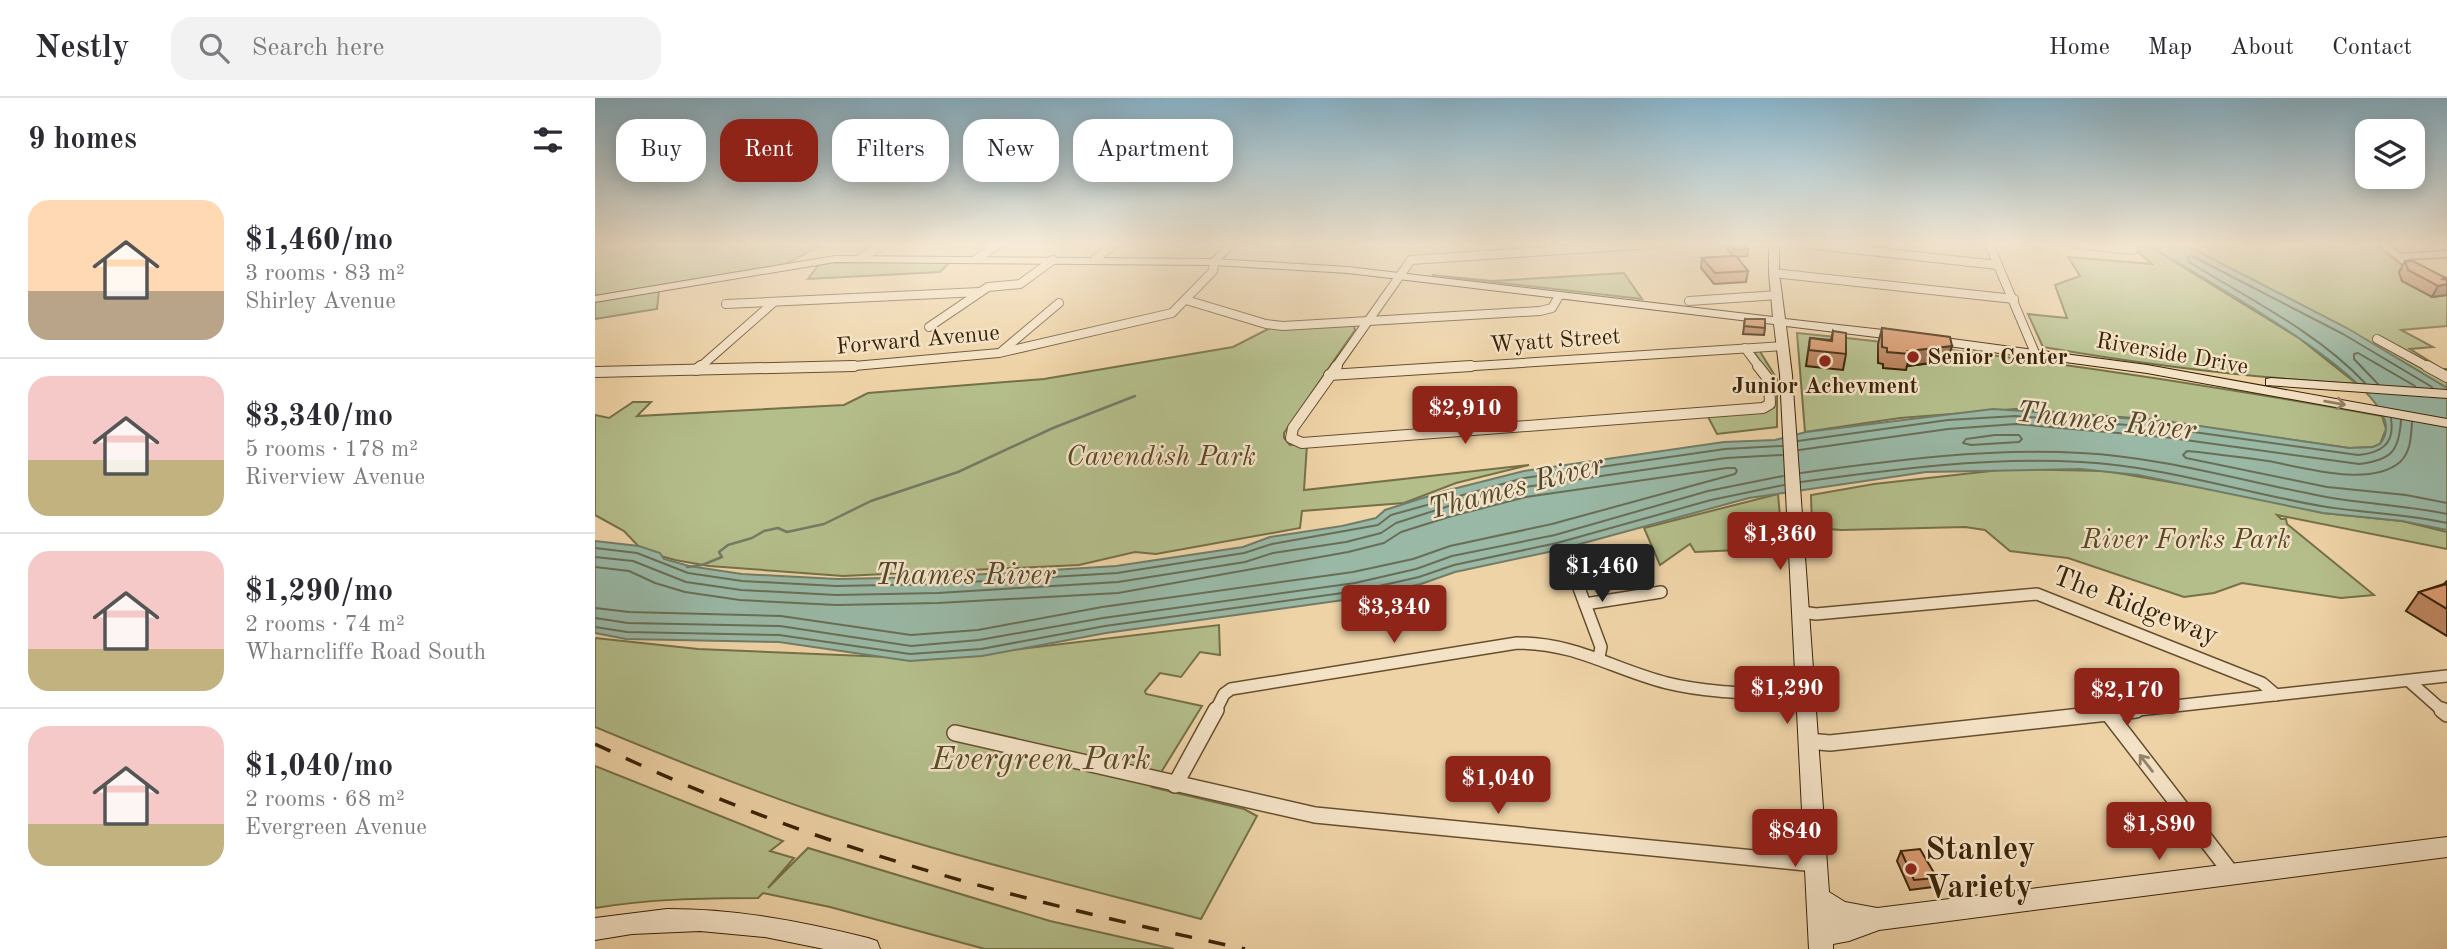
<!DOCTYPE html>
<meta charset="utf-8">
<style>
body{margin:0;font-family:"Old Standard TT",serif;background:#f2f2f3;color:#2b2b33;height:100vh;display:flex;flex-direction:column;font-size:26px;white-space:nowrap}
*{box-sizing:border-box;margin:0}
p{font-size:23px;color:#7c7c81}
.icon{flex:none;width:38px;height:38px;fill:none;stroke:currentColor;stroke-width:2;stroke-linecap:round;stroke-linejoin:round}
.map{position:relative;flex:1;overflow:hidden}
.details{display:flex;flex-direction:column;background:#fff;width:595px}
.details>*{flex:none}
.guide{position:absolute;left:21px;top:21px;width:665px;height:63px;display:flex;gap:14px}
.controls{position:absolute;left:1760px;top:21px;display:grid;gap:14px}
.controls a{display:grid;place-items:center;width:70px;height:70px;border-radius:14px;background:#fff;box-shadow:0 4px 18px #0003;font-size:35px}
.price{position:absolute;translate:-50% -60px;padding:0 16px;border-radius:7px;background:#8f2418;color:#fff;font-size:23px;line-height:46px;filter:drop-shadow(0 2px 4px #0008)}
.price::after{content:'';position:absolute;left:50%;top:42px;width:21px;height:16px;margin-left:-10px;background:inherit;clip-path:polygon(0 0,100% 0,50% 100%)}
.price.selected{background:#222;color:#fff}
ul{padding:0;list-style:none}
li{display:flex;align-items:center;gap:21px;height:175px;padding:0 28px}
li+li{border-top:2px solid #e1e1e2}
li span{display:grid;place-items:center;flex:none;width:196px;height:140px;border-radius:21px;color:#555}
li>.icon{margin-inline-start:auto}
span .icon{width:84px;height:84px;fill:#fffc;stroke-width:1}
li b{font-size:30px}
h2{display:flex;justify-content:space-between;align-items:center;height:84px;padding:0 28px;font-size:30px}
.tag{padding:0 24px;border-radius:21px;background:#fff;box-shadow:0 4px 18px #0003;font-size:24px;line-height:63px}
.tag.selected{background:#8f2418;color:#fff}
header{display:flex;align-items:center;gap:42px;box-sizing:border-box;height:98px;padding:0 35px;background:#fff;border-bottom:2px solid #e1e1e2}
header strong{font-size:33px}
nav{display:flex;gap:38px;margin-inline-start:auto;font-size:24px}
.search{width:490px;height:63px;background:#f2f2f3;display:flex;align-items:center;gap:18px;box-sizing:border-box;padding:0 24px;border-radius:21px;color:#7c7c81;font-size:26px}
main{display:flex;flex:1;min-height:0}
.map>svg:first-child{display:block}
</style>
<header>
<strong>Nestly</strong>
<div class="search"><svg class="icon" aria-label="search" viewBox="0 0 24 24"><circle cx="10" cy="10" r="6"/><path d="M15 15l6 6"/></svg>Search here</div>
<nav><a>Home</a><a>Map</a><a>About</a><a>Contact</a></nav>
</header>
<main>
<section class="details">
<h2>9 homes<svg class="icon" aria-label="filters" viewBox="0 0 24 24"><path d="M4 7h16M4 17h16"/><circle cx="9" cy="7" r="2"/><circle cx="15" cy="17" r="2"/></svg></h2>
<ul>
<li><span style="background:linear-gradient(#ffd9b3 65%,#b9a48a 0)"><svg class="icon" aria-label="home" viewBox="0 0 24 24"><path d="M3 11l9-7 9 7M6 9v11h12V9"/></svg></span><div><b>$1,460/mo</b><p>3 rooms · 83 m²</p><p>Shirley Avenue</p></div></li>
<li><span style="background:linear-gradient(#f6c9c9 60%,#c2b280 0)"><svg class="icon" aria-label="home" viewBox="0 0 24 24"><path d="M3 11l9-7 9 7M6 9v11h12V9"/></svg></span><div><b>$3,340/mo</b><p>5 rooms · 178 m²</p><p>Riverview Avenue</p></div></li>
<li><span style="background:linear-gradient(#f6c9c9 70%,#c2b280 0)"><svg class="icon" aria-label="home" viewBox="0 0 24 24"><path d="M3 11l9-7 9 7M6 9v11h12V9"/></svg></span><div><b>$1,290/mo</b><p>2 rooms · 74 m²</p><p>Wharncliffe Road South</p></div></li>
<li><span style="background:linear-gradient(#f6c9c9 70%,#c2b280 0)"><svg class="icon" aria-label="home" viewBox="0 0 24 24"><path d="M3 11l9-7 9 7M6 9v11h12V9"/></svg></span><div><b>$1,040/mo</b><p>2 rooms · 68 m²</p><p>Evergreen Avenue</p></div></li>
</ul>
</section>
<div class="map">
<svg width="1852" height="851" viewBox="0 0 1852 851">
<rect width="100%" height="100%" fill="#eed3a7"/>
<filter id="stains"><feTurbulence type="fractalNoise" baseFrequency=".00286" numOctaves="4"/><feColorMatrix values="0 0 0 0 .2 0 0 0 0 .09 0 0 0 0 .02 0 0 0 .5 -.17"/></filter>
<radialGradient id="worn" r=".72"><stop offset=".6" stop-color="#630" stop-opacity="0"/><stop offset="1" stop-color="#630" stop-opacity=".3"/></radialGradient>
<g fill="#b4be8b" stroke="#767048" stroke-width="2">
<polygon points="0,146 228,146 191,166 0,198"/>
<path d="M1534,146H1551L1704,240L1762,286C1656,280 1552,267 1448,249L1433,216L1472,220L1460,187L1485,178L1473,159L1557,166Z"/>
<polygon points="1585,146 1782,146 1812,172 1852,194 1852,228 1806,232 1838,249 1815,251 1847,271 1852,271 1852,291"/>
<polygon points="357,162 345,174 213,181 225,165"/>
<polygon points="1029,175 1047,201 837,177 897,183"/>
<polygon points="64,193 62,211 0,221 0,202"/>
<polygon points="753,227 759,228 760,232 689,335 689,340 695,347 712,346 709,392 934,367 861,385 809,405 707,413 705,430 561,456 540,454 484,467 248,478 114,468 80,462 48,453 29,433 0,417 0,317 14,320 38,304 56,304 42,318 249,307 273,295 449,281 638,249 675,230"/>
<path d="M1202,235C1398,254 1593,283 1787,318L1791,331L1785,346L1778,349L1754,350L1551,321L1421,311L1305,320L1210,334Z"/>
<polygon points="1164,252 1182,281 1182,329 1122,336 1112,317 1172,313 1179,309 1179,282 1159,254"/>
<polygon points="1414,371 1511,373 1645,396 1728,415 1807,423 1852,434 1852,451 1682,417 1686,421 1691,421 1692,426 1779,497 1746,500 1647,485 1619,495 1589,499 1473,460 1415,453 1390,432 1370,429 1247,432 1217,430 1216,397 1279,386"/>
<polygon points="1183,396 1187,442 1175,442 1165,451 1100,454 1095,446 1065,467 1049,430"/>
<path d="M624,527L625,557L605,554L586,579L565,575L550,593L551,596L607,608L557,689L649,711L662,718L606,821C476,787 345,755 218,713C144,688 72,659 0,629V540L103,551L342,561Z"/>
<path d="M0,668L188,743L175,753L199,760L173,790L213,750L455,823L579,851H390L235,809L168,795L163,800C108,800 54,801 0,810Z"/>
</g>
<path fill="#99b8a6" stroke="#737c66" stroke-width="2" d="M1551,146H1588L1598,151L1752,230L1852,290V432L1807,423L1728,415L1543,377L1485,371L1331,374L1154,400L963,452L860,474L826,486L763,500L511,535L387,558L315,563L184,544L31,541L0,535V443L44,448L65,455L69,461L94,468L147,476L242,481L342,479L521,468L648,449L675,439L747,428L781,420L790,412L850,393L929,373L1129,344L1180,342L1211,334L1398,311L1571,323L1754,350L1778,349L1785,346C1788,342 1791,337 1791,331C1795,281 1593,172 1551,146Z"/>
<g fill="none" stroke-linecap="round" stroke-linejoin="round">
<g stroke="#696e56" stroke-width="2">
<path d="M1770,285C1722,234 1654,201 1594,164L1593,159L1597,158L1748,236L1837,289"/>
<polyline points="1783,286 1759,261 1759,256 1763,255 1820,288"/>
<path d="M1817,324C1816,338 1816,354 1805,364C1775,390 1707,369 1673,363C1649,359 1626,357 1603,354L1592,353L1588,357L1591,360L1732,389L1811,397L1852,405"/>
<polygon points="1400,337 1424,337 1427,341 1424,344 1376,347 1368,345 1371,341"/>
<path d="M1203,343L1353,322L1421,318L1570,330L1763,357C1786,355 1800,346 1796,321"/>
<path d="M1204,352L1353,331L1421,326L1569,339L1764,366C1796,362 1804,354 1806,322"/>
<path d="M1206,375C1299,362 1392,350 1486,355C1567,359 1647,383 1726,398C1768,406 1810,407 1852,416"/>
<path d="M1206,384C1299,371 1392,359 1486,364C1567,368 1646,394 1726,408C1768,415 1810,416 1852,425"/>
<polyline points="0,450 42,455 93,475 147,483 241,488 342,486 522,475 649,455 677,446 783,427 796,417 929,380 1130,351 1187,348"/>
<polyline points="0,459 38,463 91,484 146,492 241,497 343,495 523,484 650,464 678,455 751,444 786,435 801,425 854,408 930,389 1131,360 1187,357"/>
<polyline points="0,469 34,473 60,485 90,494 145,502 241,507 343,505 523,495 753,454 789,445 806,434 857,418 931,399 1132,370 1140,370 1142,373 1140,376 957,426 855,448 818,461 758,474 507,509 383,532 316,537 186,518 34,514 0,510"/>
<polyline points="0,520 33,525 185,528 316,548 384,542 508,520 760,485 821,471 857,458 960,437 1113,393 1188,378"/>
<polyline points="0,529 32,534 184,537 315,556 386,551 510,528 762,493 824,479 859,467 962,445 1116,402 1189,387"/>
</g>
<polyline stroke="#737c66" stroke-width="2.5" points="92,469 107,467 127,459 124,454 133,447 157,440 169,433 183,430 192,434 229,426 276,403 363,374 458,330 540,298"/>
<g stroke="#664f2e" stroke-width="10">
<g id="minor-far3">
<polyline points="1211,146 1403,167"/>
<polyline points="1394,146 1440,255"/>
<polyline points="1481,146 1538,152"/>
<polyline points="265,160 290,146"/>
<polyline points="381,161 404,146"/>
<polyline points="499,162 520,146"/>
<polyline points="1179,175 1419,201"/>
<polyline points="591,202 671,226 688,228 945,213 957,210 964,198"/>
<polyline points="1094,203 1183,197"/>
<polyline points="131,206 385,194"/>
<polyline points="334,229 393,189 425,186 458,162"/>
<polyline points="1782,241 1835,270"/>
<polyline points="1150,250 1165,270"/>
<polyline points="407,253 464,205"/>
<polyline points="104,270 179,204"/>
<polyline points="185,270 259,268 404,255 577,215 618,173 619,164"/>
<polyline points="740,270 816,162 1057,146"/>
<polyline points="848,270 1189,248"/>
</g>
</g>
<g stroke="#664f2e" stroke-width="12">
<g id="minor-far2">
<polyline points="742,268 698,330 696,340 707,345 1168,310 1175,306 1174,282 1163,268"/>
<polyline points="1832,268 1852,279"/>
<polyline points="101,272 106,268"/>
<polyline points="0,274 259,268"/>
<polyline points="734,277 876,268"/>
</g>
</g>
<g stroke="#664f2e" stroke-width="14">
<g id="minor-far1">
<polyline points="978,474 1006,549 1004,559"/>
<polyline points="990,506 1066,494"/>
<polyline points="1207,514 1221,516 1442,496 1667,585 1681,597"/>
<polyline points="1814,583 1849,614"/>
<path d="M620,614L629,596L636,591L922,545C982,545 1017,571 1072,585C1117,596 1165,595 1211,598"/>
<polyline points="1525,614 1852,578"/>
</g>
</g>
<g stroke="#664f2e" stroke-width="18">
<g id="minor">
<polyline points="1847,612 1852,616"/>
<polyline points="1513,615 1638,777"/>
<polyline points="360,635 720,717 1221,766"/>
<polyline points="1213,643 1235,645 1541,612"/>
<polyline points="580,687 621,612"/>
</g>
</g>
<g stroke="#664f2e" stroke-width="3">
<g id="tertiary">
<polygon points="632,146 641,146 622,166 616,166 616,162"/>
<polygon points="1783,146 1793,146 1806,156 1852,153 1852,159 1812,161 1827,173 1852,185 1852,192 1821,177"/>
</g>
</g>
<g stroke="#392306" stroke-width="2">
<g id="secondary">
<polygon points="1174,146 1184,146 1184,175 1190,221 1306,234 1312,238 1306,242 1191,228 1197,277 1234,794 1250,804 1282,810 1852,739 1852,759 1284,832 1254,843 1238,846 1238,851 1214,851 1185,277 1179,226 753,175 619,167 240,164 0,204 0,198 240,158 619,161 753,169 1178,219 1174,175"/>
<polygon points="1335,238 1552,267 1852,321 1852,329 1552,275 1331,245 1329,242"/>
<polygon points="1676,280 1852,292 1852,300 1671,287 1671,281"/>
<path d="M72,811C141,811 206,823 273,840L282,843L285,851H229L170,839L105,833L37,836L0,842V820Z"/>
</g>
</g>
<use href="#minor-far3" stroke="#f4e2c6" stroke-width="8"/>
<use href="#minor-far2" stroke="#f4e2c6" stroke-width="10"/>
<use href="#minor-far1" stroke="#f4e2c6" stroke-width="11"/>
<use href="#minor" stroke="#f4e2c6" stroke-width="15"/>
<use href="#tertiary" fill="#f4e2c6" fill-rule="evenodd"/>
<use href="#secondary" fill="#f4e2c6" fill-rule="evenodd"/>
<path stroke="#392306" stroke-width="3.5" stroke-dasharray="17 17" stroke-linecap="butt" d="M0,646C51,670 103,693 155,713C316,775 483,815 650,851"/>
</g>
<g fill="#bb835e" stroke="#392306" stroke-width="2">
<polygon points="1132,146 1149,146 1153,151 1152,158 1141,159 1153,173 1151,184 1119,186 1106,170 1107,160 1138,158 1132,150"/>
<polygon points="1810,163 1851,180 1852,197 1837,199 1807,183 1804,174"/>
<polygon points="1150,221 1170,230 1169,237 1148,236"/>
<polygon points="1287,230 1357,248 1352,263 1312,268 1311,272 1288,270 1288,266 1283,265 1283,246"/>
<polygon points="1238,233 1251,256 1248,272 1211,268 1215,240 1236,242"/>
<polygon points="1852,483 1852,538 1811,513 1824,494 1849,486"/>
<polygon points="1306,753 1342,780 1338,789 1315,792 1302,763"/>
</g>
<g fill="#996a4c" stroke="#392306" stroke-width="2">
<polygon points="1852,186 1852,197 1837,199 1843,188"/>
<polygon points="1357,248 1352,263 1312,268 1315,256 1313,253"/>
</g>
<g fill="#da986d" stroke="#392306" stroke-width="2">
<polygon points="1135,146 1149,146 1153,151 1140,152"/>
<polygon points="1141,158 1153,173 1120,175 1107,160"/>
<polygon points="1810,163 1818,163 1851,180 1848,181 1852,182 1852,186 1843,188 1813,172"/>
<polygon points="1150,221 1170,221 1170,230 1149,228"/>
<polygon points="1287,230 1355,239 1357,248 1313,253 1315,256 1292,254 1292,250 1287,249"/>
<polygon points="1238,233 1251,235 1251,256 1214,252 1215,240 1237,243"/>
<polygon points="1852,486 1852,511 1824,494"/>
<polygon points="1325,751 1342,780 1319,782 1306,753"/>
</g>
<defs><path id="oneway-shaft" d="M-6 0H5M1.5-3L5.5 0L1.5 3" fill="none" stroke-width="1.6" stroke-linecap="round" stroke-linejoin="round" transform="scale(1.75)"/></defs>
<g stroke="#968266">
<use href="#oneway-shaft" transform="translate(1740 305) rotate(10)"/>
<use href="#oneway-shaft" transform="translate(1551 665) rotate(-128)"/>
</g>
<linearGradient id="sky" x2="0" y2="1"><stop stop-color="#88b6ce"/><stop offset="0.55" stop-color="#f7ebd7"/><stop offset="1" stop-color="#f7ebd7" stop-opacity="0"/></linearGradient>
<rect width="1852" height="266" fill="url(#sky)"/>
<g fill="#8f2418" stroke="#f4e2c6" stroke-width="2.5">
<circle cx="1318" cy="259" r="7"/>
<circle cx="1230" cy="263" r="7"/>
<circle cx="1316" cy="771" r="7"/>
</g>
<g text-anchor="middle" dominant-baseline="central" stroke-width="5" stroke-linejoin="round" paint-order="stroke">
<g font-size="23" fill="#392306" stroke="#f4e2c6">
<text transform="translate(323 242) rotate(-5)">Forward Avenue</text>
<text transform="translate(960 243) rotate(-4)">Wyatt Street</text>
<text transform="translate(1577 256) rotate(10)">Riverside Drive</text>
</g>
<g font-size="23" font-weight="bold" fill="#392306" stroke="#f4e2c6" text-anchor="start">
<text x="1332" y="259">Senior Center</text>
<text x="1230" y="288" text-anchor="middle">Junior Achevment</text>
</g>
<g font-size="28" font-style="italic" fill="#584a27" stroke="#f4e2c6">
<text x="566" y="360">Cavendish Park</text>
<text x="1591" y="443">River Forks Park</text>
</g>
<g font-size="28" fill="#392306" stroke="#f4e2c6">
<text transform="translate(1540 509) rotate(21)">The Ridgeway</text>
</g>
<g font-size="30" font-style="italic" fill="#51482e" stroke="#f4e2c6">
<text transform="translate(1511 324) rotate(6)">Thames River</text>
<text transform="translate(921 390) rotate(-15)">Thames River</text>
<text x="370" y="478">Thames River</text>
</g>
<g font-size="33" font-style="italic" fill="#584a27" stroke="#f4e2c6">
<text x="446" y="662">Evergreen Park</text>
</g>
<g font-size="33" font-weight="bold" fill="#392306" stroke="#f4e2c6" text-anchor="start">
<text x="1330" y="752">Stanley<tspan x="1330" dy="38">Variety</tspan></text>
</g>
</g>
<rect width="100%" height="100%" filter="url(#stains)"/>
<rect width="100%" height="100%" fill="url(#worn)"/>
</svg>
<div class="controls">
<a><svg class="icon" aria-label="layers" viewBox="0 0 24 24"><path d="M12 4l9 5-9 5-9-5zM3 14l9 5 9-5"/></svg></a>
</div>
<b class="price" style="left:870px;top:348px">$2,910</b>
<b class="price" style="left:1185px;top:474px">$1,360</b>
<b class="price selected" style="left:1007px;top:506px">$1,460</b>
<b class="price" style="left:799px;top:547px">$3,340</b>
<b class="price" style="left:1192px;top:628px">$1,290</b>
<b class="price" style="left:1532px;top:630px">$2,170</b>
<b class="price" style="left:903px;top:718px">$1,040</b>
<b class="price" style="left:1564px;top:764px">$1,890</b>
<b class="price" style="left:1200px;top:771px">$840</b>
<div class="guide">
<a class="tag">Buy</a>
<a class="tag selected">Rent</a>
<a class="tag">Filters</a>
<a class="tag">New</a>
<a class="tag">Apartment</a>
</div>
</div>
</main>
